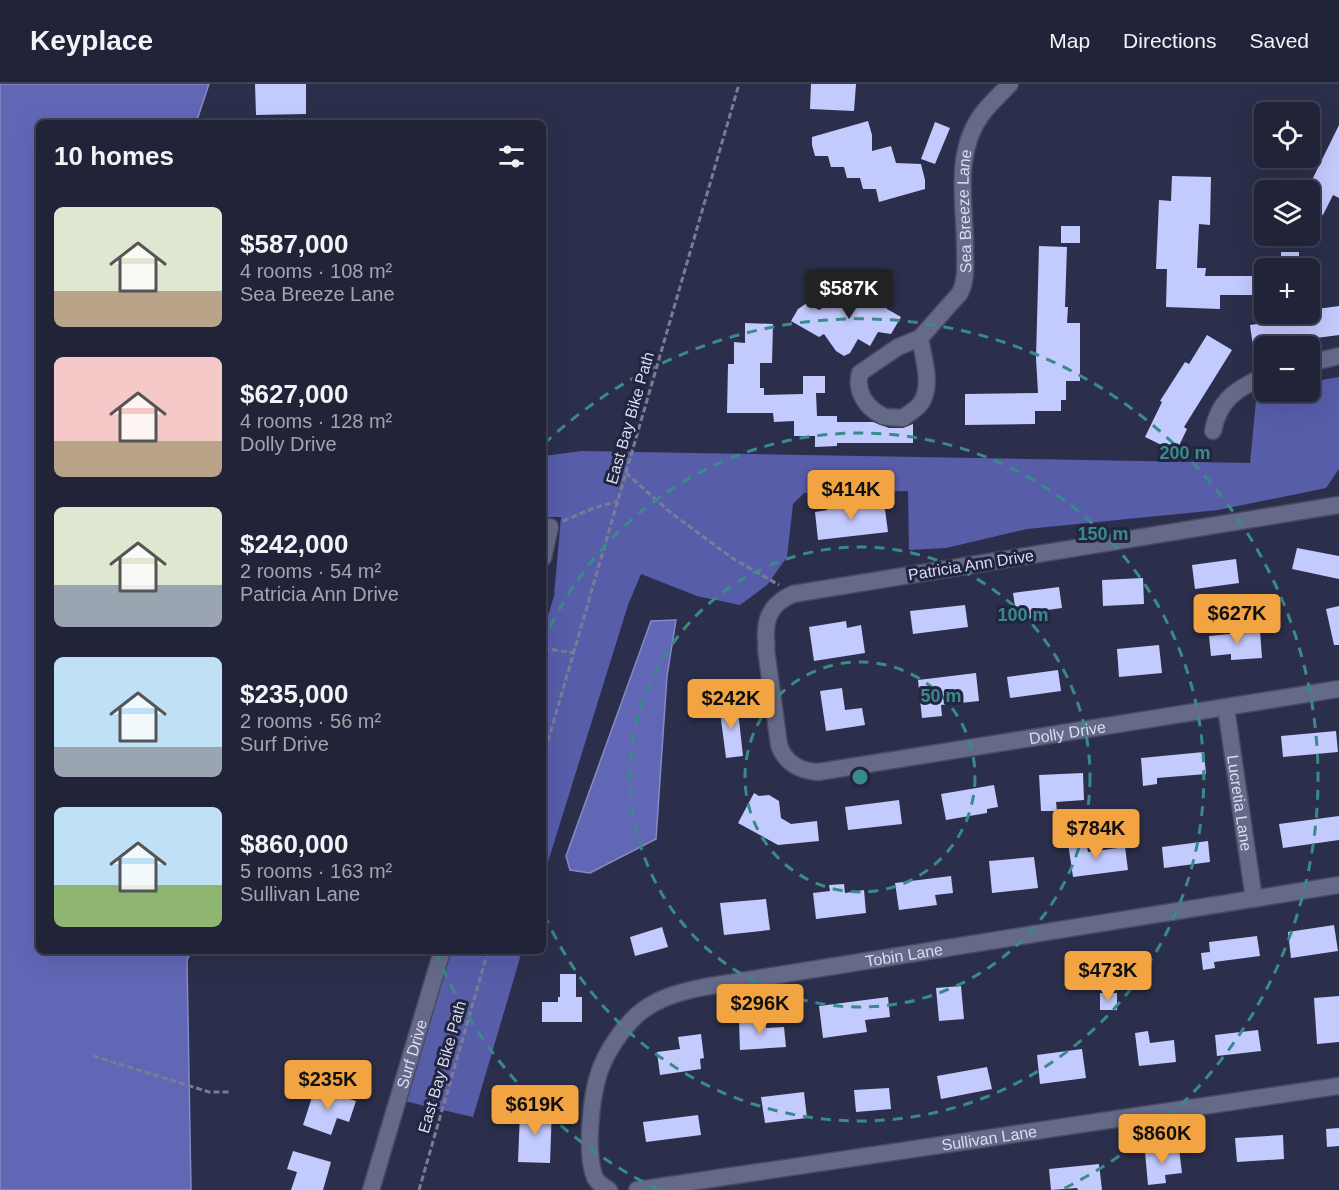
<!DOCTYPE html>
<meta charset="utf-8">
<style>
body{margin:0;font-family:Arial,sans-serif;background:#292b40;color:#f1f3f6;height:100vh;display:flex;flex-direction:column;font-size:22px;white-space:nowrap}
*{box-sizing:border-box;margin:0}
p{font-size:20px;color:#a2a4ae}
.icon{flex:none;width:33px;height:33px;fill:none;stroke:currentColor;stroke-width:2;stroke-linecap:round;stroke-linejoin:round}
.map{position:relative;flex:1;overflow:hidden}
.drawer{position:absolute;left:36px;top:36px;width:510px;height:834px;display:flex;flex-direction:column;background:#212338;border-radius:9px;box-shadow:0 6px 24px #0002,0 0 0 2px #3e4053}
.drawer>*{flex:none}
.tools{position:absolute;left:1254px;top:18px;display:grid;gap:12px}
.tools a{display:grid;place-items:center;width:66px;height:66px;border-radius:9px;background:#212338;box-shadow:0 6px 24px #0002,0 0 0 2px #3e4053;font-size:30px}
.price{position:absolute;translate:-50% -51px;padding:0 14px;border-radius:6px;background:#f3a442;color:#111;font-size:20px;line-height:39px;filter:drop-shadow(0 2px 3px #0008)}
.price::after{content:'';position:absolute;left:50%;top:36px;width:18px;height:14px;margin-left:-9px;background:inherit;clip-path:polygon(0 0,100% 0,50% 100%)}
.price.active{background:#222;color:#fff}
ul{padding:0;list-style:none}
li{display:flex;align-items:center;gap:18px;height:150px;padding:0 18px}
li span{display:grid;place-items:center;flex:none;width:168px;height:120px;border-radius:9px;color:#555}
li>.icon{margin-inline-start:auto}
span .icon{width:72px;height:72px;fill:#fffc;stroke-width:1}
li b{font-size:26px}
h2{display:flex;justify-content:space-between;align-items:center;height:72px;padding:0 18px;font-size:26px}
header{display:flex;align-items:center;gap:36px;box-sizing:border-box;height:84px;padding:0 30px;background:#212338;border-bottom:2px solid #3e4053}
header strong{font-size:28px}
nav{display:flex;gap:33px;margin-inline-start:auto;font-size:21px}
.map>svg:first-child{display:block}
</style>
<header>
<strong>Keyplace</strong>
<nav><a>Map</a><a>Directions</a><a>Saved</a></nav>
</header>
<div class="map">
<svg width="1339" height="1106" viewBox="0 0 1339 1106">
<rect width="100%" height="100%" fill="#2c2f4b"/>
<g fill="#585daa">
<polygon points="1339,293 1339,385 1326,404 1218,426 1027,445 946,464 909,466 908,407 804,409 793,420 787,473 767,501 740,521 697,512 641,490 628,521 543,794 543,548 554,512 561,433 543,433 543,372 582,367 1250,379 1257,307 1310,308 1310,298"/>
<polygon points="448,867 522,867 473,1033 404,1017"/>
</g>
<g fill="#6167b5" stroke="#858ac6" stroke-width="1.5">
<polygon points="0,0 209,0 196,39 39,39 39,867 192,867 187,876 191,1106 0,1106"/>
<polygon points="676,536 667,592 656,755 590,789 570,786 566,772 651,537"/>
</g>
<g fill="#c3cafd">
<polygon points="255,0 306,0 306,30 256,31"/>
<polygon points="811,0 856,0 854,27 810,25"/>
<polygon points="868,37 872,51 872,67 891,62 896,79 921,80 925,96 925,105 879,118 876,105 863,105 860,94 847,94 844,83 831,83 828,72 815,72 812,61 812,53"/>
<polygon points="935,38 950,44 935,80 921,75"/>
<polygon points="1339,41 1339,114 1333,111 1323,131 1310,124 1310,100"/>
<polygon points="1172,92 1211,93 1210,141 1199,140 1197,184 1206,184 1205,192 1264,192 1264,211 1220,211 1220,225 1166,223 1167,185 1156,185 1159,116 1171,117"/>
<rect x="1061" y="142" width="19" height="17"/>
<polygon points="1039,162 1067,163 1065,223 1068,223 1067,239 1080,239 1080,297 1066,297 1066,316 1061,316 1061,327 1035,327 1035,340 965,341 965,310 1038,309 1036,274"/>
<rect x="1281" y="168" width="18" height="16"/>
<polygon points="862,201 878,210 887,225 901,233 891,250 878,248 870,262 858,255 850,269 844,272 836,267 824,250 819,253 791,237 798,225 807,219 819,226"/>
<polygon points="1339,222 1339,251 1286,258 1287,262 1264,262 1264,282 1256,284 1250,241 1317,232 1317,225"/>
<polygon points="745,239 773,240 772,279 760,279 760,304 764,304 764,311 803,310 803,292 825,292 825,309 816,309 817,332 837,332 837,338 873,338 889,344 903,344 913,340 913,359 837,359 837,362 815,363 815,352 794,352 794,337 774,338 773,329 727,329 728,280 734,280 734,258 745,259"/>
<polygon points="1207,251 1232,266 1184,343 1187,345 1176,368 1145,353 1162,318 1160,317 1185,278 1189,280"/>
<polygon points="842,418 843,423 884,418 888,448 818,456 815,428 827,426 827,420"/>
<polygon points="1297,464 1339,472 1339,495 1292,485"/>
<polygon points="1236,475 1239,499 1195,505 1192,481"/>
<polygon points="1143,494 1144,520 1103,522 1102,496"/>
<polygon points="1059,503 1062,524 1032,528 1033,534 1017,536 1013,509"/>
<polygon points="965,521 968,543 913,550 910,527"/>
<polygon points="1339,522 1339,561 1334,561 1326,525"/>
<polygon points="846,537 847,544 861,541 865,569 814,577 809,543"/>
<polygon points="1260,547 1262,574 1231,576 1231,570 1211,572 1209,552"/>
<polygon points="1159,561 1162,589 1119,593 1117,565"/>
<polygon points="1058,586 1061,607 1010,614 1007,593"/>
<polygon points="976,589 979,617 941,621 942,632 922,634 918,596"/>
<polygon points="842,604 845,626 862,624 865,641 826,647 820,607"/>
<polygon points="737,618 743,672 726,674 719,620"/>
<polygon points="1336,647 1338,668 1283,673 1281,652"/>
<polygon points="1204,668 1206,690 1157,694 1157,700 1143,702 1141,674"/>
<polygon points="1083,689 1084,716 1056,718 1057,727 1041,727 1039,691"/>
<polygon points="994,701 998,723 987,725 987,729 946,736 941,710"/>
<polygon points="754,709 759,712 769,711 779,717 781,734 791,740 817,737 819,757 778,761 738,739"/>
<polygon points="899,716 902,740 848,746 845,723"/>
<polygon points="1339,732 1339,756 1283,764 1279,740"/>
<polygon points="1086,757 1088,768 1125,763 1128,786 1073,793 1068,759"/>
<polygon points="1208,757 1210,778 1164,784 1162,763"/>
<polygon points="1034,773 1038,804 992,809 989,777"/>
<polygon points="951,792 953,809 935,811 937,821 899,826 895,799"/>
<polygon points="844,800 845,809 864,806 866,829 816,835 813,809 830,807 829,801"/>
<polygon points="766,815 770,846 724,851 720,819"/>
<polygon points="1334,841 1338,867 1291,874 1288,848"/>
<polygon points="662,843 668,863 635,872 630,853"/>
<polygon points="1257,852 1260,872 1214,878 1215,884 1203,886 1201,869 1210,868 1209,858"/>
<polygon points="1146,879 1147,903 1122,904 1121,880"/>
<polygon points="560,890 576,890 576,913 582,913 582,938 542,938 542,918 558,918 558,913 560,913"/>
<polygon points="961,902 964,935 939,937 936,904"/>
<rect x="1100" y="909" width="17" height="17"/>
<polygon points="1339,912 1339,958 1317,960 1314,914"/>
<polygon points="888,913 890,933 865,936 867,948 823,954 819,922"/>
<polygon points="765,935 766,944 784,943 786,963 740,966 739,936"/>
<polygon points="1258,946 1261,967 1217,972 1215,951"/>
<polygon points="1148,947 1150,959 1174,956 1176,978 1139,982 1135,949"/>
<polygon points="701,950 704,974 700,975 701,985 660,991 657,968 680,965 678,953"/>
<polygon points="1082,965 1086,994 1040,1000 1037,971"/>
<polygon points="987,983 992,1005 941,1015 937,992"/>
<polygon points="315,1004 356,1017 349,1038 337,1034 331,1051 303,1041"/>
<polygon points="889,1004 891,1025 856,1028 854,1006"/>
<polygon points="804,1008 807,1034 765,1039 761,1013"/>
<polygon points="537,1023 552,1023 550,1079 518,1078 520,1028 537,1029"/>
<polygon points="698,1031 701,1051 646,1058 643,1038"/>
<polygon points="1339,1044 1339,1062 1327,1063 1326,1045"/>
<polygon points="1283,1051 1284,1075 1237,1078 1235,1054"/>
<polygon points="1179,1065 1182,1089 1165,1091 1166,1099 1148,1101 1145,1068"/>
<polygon points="293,1067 331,1078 323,1106 291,1106 297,1088 287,1085"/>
<polygon points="1099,1080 1102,1106 1078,1106 1077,1104 1051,1106 1049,1085"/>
</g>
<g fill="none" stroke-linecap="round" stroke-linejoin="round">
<g stroke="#484a62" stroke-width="19">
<g id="minor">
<path id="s1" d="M920,254C923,273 933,301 921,319C917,325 909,329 903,334C896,333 889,334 883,332C866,324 855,307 860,289L898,263L920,254L960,209C967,195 965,180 965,164C965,120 953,69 982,30C990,19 1001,10 1010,0"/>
<polyline points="1310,279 1339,272"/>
<path d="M1213,347C1219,315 1237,305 1264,292"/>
<path id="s2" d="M1339,421L793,510C777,517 767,527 766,546C765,552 767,558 766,565L779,661C785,679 800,687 818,688L1339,605"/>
<polyline points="543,474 550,443"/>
<path id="s3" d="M1226,624L1254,815"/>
<path id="s4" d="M371,1106L442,867"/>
<path id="s5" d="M609,1106C604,1103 598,1099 595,1094C585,1069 591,1014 599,989C606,968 621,946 637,931C656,914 680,908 704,903L1339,801"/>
<path id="s6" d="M637,1106L1339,1002"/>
</g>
</g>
<g stroke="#797c94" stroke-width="3" stroke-dasharray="6 3" stroke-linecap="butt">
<polyline points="626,389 670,428 732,474 779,501"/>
<polyline points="563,437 594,424 618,417"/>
<polyline points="543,564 574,569"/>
<polyline points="543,674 739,0"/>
<polyline points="128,867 131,867"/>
<polyline points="93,972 209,1008 231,1008"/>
<polyline points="419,1106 488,867"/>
</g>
<use href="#minor" stroke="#656a89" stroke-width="16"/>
</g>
<g fill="none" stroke="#388b88" stroke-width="3" stroke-dasharray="10 8">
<circle cx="860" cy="693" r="115"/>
<circle cx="860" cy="693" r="230"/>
<path d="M543 559A344 344 0 1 1 543 827"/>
<path d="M659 1106A459 459 0 0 1 436 869M544 360A459 459 0 1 1 1061 1106"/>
</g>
<g text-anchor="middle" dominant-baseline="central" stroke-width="6" stroke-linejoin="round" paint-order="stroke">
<g font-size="16" fill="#daddef" stroke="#222540">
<text stroke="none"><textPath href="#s1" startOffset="376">Sea Breeze Lane</textPath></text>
<text transform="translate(630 334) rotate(-74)">East Bay Bike Path</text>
<text transform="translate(971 481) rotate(-9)">Patricia Ann Drive</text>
<text stroke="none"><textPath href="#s2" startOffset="1020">Dolly Drive</textPath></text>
<text stroke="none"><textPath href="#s3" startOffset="96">Lucretia Lane</textPath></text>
<text stroke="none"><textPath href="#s5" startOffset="471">Tobin Lane</textPath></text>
<text stroke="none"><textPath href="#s4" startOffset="142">Surf Drive</textPath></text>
<text transform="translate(442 983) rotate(-74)">East Bay Bike Path</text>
<text stroke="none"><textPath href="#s6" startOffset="356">Sullivan Lane</textPath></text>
</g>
</g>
<circle cx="860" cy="693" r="9" fill="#388b88" stroke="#222540" stroke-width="3"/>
<g font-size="18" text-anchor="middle" font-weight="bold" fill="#388b88" stroke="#222540" stroke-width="6" stroke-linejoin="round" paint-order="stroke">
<text x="1185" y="375">200 m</text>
<text x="1103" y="456">150 m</text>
<text x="1023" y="537">100 m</text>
<text x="941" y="618">50 m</text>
</g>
</svg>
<div class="tools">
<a><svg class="icon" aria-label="locate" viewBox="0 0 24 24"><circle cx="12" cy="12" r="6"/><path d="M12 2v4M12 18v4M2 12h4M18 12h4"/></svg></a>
<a><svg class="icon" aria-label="layers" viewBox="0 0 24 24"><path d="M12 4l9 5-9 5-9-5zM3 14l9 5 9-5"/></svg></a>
<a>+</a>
<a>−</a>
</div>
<b class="price active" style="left:849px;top:236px">$587K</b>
<b class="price" style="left:851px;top:437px">$414K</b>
<b class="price" style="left:1237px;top:561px">$627K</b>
<b class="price" style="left:731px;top:646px">$242K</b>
<b class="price" style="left:1096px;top:776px">$784K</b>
<b class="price" style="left:1108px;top:918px">$473K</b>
<b class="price" style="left:760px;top:951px">$296K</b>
<b class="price" style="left:328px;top:1027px">$235K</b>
<b class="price" style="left:535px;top:1052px">$619K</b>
<b class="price" style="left:1162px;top:1081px">$860K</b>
<section class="drawer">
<h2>10 homes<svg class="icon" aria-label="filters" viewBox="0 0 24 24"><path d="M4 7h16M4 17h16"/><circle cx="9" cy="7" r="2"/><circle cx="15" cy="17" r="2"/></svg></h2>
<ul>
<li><span style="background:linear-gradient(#dfe7d0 70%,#b9a48a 0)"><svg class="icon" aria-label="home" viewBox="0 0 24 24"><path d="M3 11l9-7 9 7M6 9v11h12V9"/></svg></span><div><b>$587,000</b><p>4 rooms · 108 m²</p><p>Sea Breeze Lane</p></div></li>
<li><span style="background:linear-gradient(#f6c9c9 70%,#b9a48a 0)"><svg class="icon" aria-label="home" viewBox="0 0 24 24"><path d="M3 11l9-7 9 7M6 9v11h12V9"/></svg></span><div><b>$627,000</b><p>4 rooms · 128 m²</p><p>Dolly Drive</p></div></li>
<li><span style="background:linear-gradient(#dfe7d0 65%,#9aa5b1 0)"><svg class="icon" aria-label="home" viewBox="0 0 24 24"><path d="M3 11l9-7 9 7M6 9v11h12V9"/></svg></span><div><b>$242,000</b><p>2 rooms · 54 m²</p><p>Patricia Ann Drive</p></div></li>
<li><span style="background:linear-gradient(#bfe0f5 75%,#9aa5b1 0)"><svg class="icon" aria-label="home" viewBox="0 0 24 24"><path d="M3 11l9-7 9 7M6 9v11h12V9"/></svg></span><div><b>$235,000</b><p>2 rooms · 56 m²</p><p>Surf Drive</p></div></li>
<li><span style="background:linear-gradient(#bfe0f5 65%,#8fb573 0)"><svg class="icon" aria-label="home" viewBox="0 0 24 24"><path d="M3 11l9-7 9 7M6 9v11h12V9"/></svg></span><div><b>$860,000</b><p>5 rooms · 163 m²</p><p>Sullivan Lane</p></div></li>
</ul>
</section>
</div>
